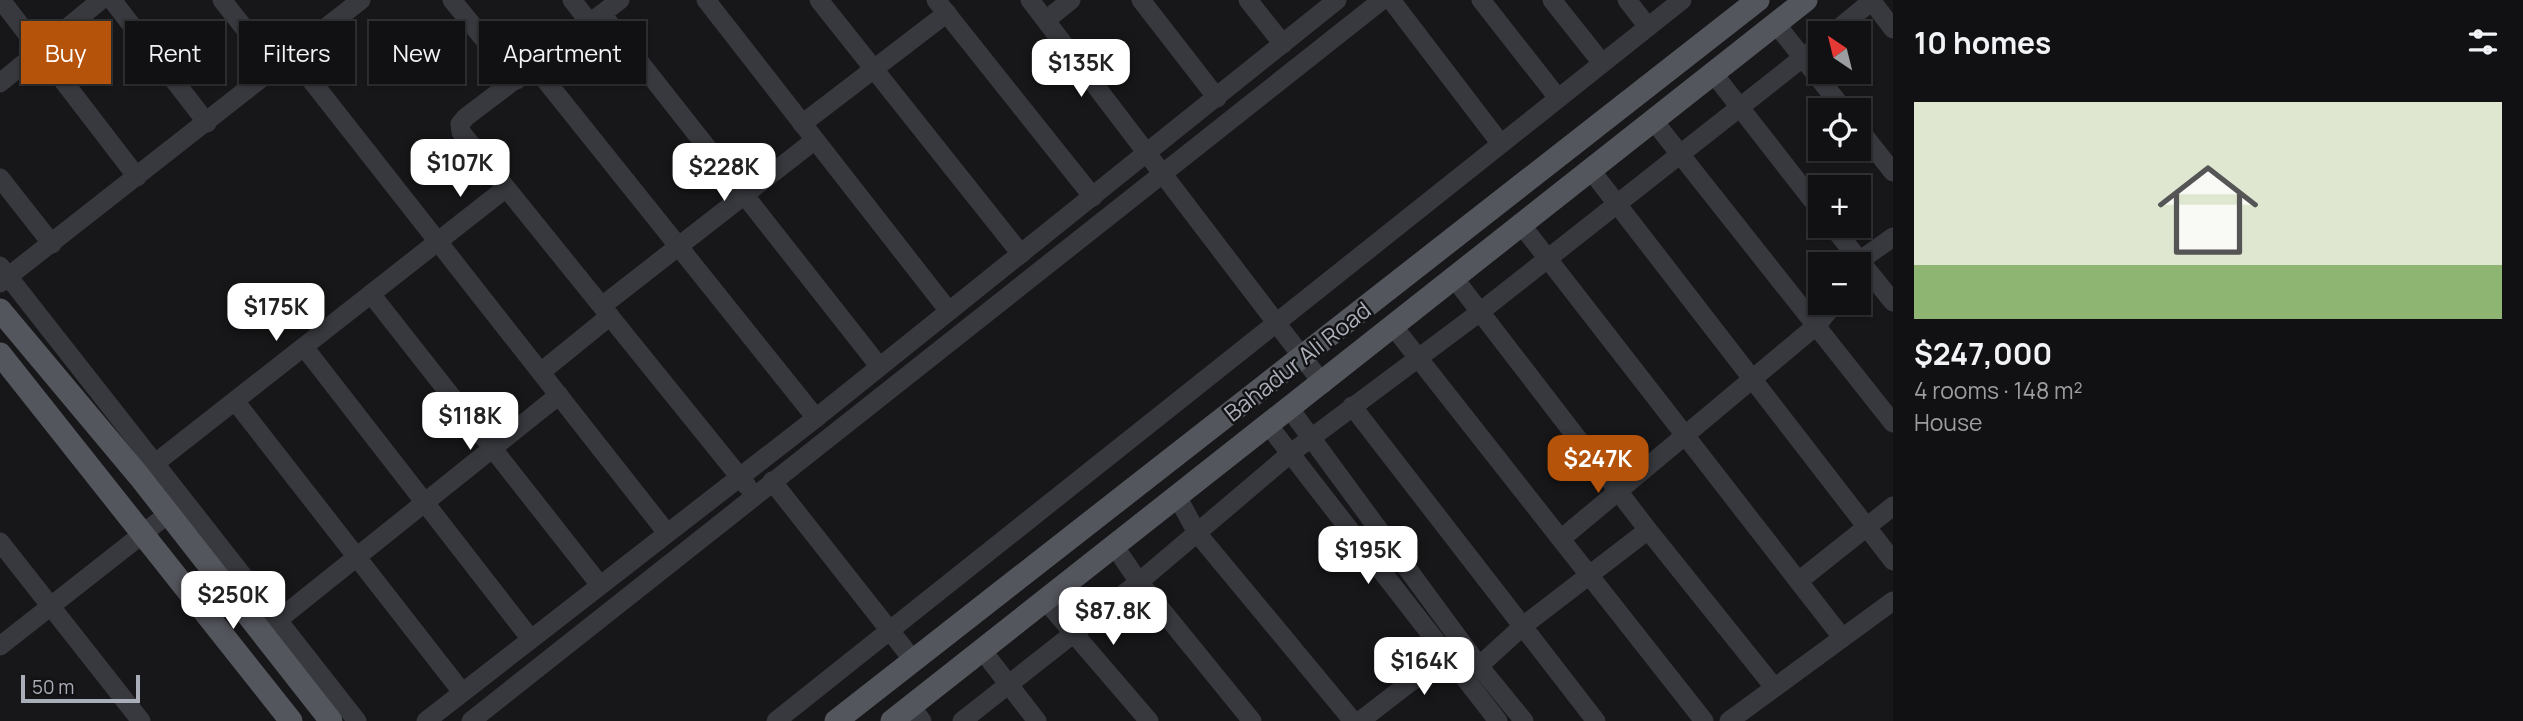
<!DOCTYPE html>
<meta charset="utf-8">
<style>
body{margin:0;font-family:Manrope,sans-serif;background:#1e1f21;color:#f1f3f6;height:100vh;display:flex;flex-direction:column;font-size:26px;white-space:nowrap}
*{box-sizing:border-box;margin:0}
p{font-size:23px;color:#9c9da0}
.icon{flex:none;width:38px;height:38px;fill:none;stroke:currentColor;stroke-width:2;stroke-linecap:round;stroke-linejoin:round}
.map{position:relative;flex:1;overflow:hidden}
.sheet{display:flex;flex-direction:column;background:#111113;width:630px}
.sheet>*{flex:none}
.top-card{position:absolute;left:21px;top:21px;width:665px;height:63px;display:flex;gap:14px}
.needle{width:46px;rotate:325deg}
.fabs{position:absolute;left:1808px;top:21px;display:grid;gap:14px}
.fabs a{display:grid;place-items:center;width:63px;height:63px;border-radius:0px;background:#111113;box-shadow:0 2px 5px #0004,0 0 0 2px #303133;font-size:35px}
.scale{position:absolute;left:21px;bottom:18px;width:119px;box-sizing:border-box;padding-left:7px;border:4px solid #aaaeb9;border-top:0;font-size:19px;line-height:24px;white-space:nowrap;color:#aaaeb9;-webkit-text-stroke:5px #121214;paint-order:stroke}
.price{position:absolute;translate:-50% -60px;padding:0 16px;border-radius:14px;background:#fff;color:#222;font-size:23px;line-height:46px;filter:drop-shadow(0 2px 4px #0008)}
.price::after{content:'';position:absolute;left:50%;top:42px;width:21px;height:16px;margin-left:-10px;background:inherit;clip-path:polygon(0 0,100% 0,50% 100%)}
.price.current{background:#b45309;color:#fff}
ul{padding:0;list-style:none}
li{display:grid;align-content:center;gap:14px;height:371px;padding:0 21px}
li span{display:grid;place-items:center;height:217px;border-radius:0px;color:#555}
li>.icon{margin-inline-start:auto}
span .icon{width:126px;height:126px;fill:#fffc;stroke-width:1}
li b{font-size:30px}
h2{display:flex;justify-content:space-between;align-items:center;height:84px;padding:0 21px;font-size:30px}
.chip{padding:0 24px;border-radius:0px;background:#111113;box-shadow:0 2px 5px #0004,0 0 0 2px #303133;font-size:24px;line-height:63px}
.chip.current{background:#b45309;color:#fff}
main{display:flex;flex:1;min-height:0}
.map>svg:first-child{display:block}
</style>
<main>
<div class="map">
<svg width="1893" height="721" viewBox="0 0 1893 721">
<rect width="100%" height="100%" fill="#171719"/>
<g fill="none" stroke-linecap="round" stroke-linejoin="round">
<g stroke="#38393e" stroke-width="19">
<polyline points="1,0 137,177"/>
<polyline points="112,0 207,123"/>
<polyline points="222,0 276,68"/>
<polyline points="452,0 517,80"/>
<polyline points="572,0 590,23"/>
<polyline points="620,0 466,117 460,124 461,132 747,486"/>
<polyline points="706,0 948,310"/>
<polyline points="819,0 1021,254"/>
<polyline points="936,0 1093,197"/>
<polyline points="1030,0 1323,384"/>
<polyline points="1141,0 1217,98"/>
<polyline points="1248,0 1283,44"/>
<polyline points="1391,0 1501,144"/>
<polyline points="1481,0 1558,98"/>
<polyline points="1552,0 1602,63"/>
<polyline points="1627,0 1648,27"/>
<polyline points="1871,0 1893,29"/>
<polyline points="602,14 879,366"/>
<polyline points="1046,20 1071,0"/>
<polyline points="1776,24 1844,110"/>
<polyline points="1833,33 1873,0"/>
<polyline points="292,56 667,533"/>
<polyline points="534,66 816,418"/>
<polyline points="1713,73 1820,210"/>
<polyline points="0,83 101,0"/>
<polyline points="1653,120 1893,423"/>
<polyline points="802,124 947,13"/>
<polyline points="1858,128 1893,172"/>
<polyline points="1590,169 1893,561"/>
<polyline points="0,178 52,244"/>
<polyline points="1520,223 1841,636"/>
<polyline points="1832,226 1893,302"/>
<polyline points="1855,264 1893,237"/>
<polyline points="0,266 357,721"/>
<polyline points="1454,278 1648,530 1774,687"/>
<polyline points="0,283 361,0"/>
<polyline points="371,294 600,585"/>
<polyline points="602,306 815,140"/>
<polyline points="1393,326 1704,721"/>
<polyline points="304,347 530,638"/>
<polyline points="541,372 610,316"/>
<polyline points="235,401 462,692"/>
<polyline points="1352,406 1596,721"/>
<polyline points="1290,409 1479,666 1524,721"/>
<polyline points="1269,426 1498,721"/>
<polyline points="144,472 506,188"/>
<polyline points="772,481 913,660"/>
<polyline points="1178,498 1197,533 1353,721"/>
<polyline points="1561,539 1817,325 1835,303"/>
<polyline points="0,542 141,721"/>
<polyline points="1115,547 1139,582 1252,721"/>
<polyline points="1800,580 1893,506"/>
<polyline points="1045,600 1149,721"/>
<polyline points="268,628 559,395"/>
<polyline points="0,646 168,514"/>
<polyline points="982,650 1037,721"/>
<polyline points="1479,666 1523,626 1648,530"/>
<polyline points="911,706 922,721"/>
<polyline points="426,721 816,418 1337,0"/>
<polyline points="471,721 1382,0"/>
<polyline points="776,721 1682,0"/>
<polyline points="962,721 1139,582 1291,453 1480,312 1820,44"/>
<polyline points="1360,721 1456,647"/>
<polyline points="1729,721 1893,601"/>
</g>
<g stroke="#54565d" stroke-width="23">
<polyline points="0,310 139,476 331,721"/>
<polyline points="0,354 291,721"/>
<polyline points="836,721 1758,0"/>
<polyline points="892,721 1806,0"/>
</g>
</g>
<g text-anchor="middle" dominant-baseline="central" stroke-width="5" stroke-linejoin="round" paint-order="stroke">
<g font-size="23" fill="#aaaeb9" stroke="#121214">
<text transform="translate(1297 361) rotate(-38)">Bahadur Ali Road</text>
</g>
</g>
</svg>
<div class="fabs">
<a><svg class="needle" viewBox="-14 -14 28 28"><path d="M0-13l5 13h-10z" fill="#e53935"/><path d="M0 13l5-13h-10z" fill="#9c9da0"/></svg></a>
<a><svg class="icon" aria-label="locate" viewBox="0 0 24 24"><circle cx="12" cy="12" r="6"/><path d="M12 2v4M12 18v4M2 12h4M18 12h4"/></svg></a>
<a>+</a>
<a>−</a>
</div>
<div class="scale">50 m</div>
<b class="price" style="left:1081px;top:99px">$135K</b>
<b class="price" style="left:460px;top:199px">$107K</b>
<b class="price" style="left:724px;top:203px">$228K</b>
<b class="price" style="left:276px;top:343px">$175K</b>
<b class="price" style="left:470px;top:452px">$118K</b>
<b class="price current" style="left:1598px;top:495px">$247K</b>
<b class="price" style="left:1368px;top:586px">$195K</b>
<b class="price" style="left:233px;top:631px">$250K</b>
<b class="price" style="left:1113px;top:647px">$87.8K</b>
<b class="price" style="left:1424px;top:697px">$164K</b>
<div class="top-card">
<a class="chip current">Buy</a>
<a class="chip">Rent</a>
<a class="chip">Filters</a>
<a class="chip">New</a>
<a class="chip">Apartment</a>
</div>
</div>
<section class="sheet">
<h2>10 homes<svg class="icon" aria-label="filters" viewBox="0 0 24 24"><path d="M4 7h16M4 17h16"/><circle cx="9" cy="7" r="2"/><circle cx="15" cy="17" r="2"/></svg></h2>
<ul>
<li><span style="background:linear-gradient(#dfe7d0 75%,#8fb573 0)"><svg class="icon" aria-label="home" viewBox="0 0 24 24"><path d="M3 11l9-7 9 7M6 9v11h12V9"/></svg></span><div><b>$247,000</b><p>4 rooms · 148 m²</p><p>House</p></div></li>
</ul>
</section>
</main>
